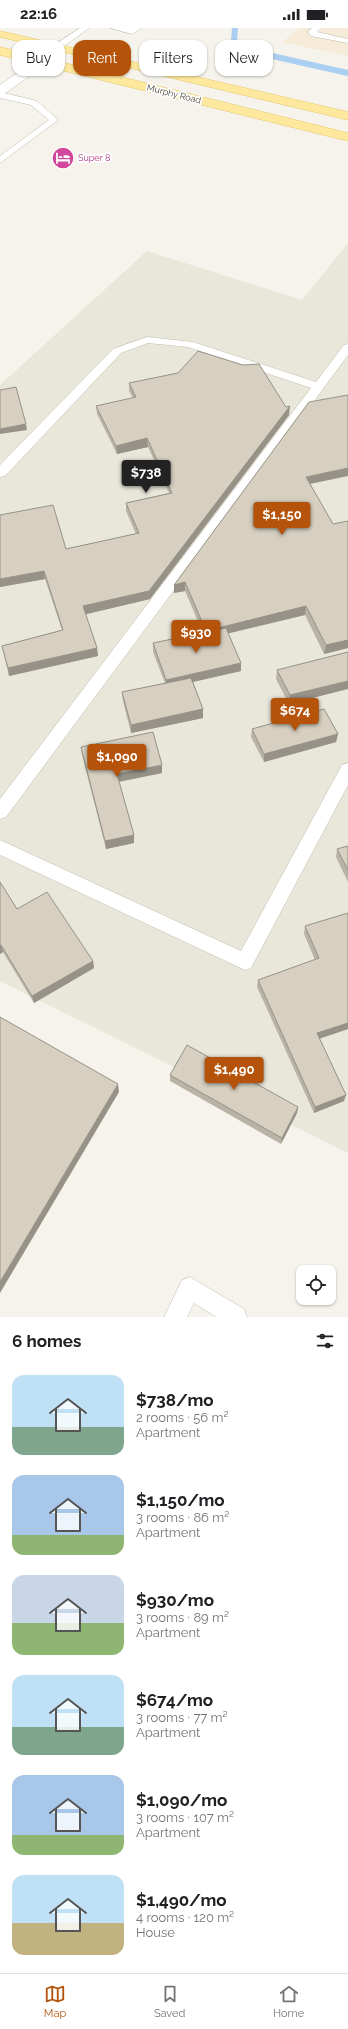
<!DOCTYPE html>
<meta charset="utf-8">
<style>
body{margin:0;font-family:Raleway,sans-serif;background:#f6f6f6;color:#202124;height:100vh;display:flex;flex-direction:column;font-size:15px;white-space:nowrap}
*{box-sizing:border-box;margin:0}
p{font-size:13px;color:#757577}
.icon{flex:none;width:22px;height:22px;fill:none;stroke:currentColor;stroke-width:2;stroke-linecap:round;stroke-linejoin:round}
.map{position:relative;height:1289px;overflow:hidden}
.drawer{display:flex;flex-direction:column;background:#fff;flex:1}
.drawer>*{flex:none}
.hud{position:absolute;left:12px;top:12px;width:324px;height:36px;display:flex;gap:8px}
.fabs{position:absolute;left:296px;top:1237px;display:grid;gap:8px}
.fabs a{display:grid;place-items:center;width:40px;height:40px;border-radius:8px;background:#fff;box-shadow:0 1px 3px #0004;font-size:20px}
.price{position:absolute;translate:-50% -34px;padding:0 9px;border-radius:4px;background:#b45309;color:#fff;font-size:13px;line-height:26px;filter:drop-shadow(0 1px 2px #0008)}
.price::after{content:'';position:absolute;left:50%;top:24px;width:12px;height:9px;margin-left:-6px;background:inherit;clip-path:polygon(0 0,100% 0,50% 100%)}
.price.active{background:#222;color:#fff}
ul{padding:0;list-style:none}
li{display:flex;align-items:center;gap:12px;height:100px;padding:0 12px}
li span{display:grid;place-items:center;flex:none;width:112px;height:80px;border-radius:12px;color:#555}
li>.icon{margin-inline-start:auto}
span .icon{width:48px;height:48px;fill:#fffc;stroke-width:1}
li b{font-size:17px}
h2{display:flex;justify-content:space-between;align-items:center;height:48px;padding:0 12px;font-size:17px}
.tag{padding:0 14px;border-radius:12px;background:#fff;box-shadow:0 1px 3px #0004;font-size:14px;line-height:36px}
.tag.active{background:#b45309;color:#fff}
.status{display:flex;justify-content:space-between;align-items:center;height:28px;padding:0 20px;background:#fff;direction:ltr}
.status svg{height:11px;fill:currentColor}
.menu{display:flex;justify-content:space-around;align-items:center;height:56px;border-top:1px solid #e0e0e0;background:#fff;font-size:11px;color:#757577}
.menu a{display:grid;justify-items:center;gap:2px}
.menu .active{color:#b45309}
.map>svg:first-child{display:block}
</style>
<div class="status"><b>22:16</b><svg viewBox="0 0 49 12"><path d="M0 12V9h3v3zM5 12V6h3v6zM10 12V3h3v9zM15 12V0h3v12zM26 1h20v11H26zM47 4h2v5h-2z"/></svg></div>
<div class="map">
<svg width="348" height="1289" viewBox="0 0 348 1289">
<rect width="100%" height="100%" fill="#f6f3ec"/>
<polygon fill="#e9e6da" points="348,215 348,1125 0,953 0,357 147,223 302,272"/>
<polygon fill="#f6ebd8" points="300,0 348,0 348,28 282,14"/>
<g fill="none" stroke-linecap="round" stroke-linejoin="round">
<polyline stroke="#aacff1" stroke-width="6" points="235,0 234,13 246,22 348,45"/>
<g stroke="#c1bcae" stroke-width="1">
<g id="lane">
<polygon points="80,0 89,0 60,21 54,21 54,17"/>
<polygon points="110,0 142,0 132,6"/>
<polygon points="312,0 321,0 317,4 348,11 348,15 311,8 308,4"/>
<polygon points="0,64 37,73 58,92 0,135 0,128 49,92 31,77 0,70"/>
<polygon points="147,309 193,314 316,354 344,317 348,316 348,327 6,789 0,791 0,771 311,360 188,319 148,315 121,325 5,448 0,449 0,437 113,321"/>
<polygon points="348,735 348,757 251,940 245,942 0,827 0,812 241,923 342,737"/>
<polygon points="190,1249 244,1281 247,1289 216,1289 194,1275 187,1289 164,1289 182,1252"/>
</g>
</g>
<g stroke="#c1bcae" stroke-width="1">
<polygon id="street" points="57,15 63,19 61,21 34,45 4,66 0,67 0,57 26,39 53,17"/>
</g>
<g stroke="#e4c86b" stroke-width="1">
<g id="primary">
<polygon points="0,3 348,84 348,92 0,9"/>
<polygon points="0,19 348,105 348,113 0,27"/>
</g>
</g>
<use href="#lane" fill="#fff" fill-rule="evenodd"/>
<use href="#street" fill="#fff" fill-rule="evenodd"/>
<use href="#primary" fill="#fde89d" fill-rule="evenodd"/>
</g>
<g fill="#b9b3a6">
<polygon points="129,355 289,387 150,571 85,586 97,620 98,628 9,648 2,618 62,602 45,551 0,559 66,521 136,506 126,483 126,475 169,465 148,419 117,426 97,386 96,378 133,370 129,363"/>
<polygon points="310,456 333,496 348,493 348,620 324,626 305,587 228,605 241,643 193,654 203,681 203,690 131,705 123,673 122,664 165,655 153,624 153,615 203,605 185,563 174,565 174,557"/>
<polygon points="348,624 289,676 276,651 277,642"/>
<polygon points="252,701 338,706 336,714 264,734 251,709"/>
<polygon points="81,719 162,745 119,754 134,807 134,815 106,821 82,727"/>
<polygon points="348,818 348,854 336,829 337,821"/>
<polygon points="0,854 17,881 93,933 94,940 34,975 3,924 0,926"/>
<polygon points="348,885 348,1001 319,1011 344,1073 314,1085 257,959 258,952 315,932 304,906 305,898"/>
<polygon points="170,1047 298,1079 297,1085 281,1116 170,1053"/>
</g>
<g fill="#969287">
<polygon points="290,378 289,387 150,571 83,587 83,578"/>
<polygon points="26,396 27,402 0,406 0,401"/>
<polygon points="147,410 148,419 117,426 116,418"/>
<polygon points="348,440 348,448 305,457 306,449"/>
<polygon points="44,543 45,551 0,559 0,551"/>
<polygon points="185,554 185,563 174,565 174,557"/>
<polygon points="306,578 305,587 205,611 206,603"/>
<polygon points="348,612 348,620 324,626 326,617"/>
<polygon points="97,620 98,628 9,648 8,640"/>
<polygon points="241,635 241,643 166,660 166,652"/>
<polygon points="348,653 348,661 289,676 290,667"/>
<polygon points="203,681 203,690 131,705 131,697"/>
<polygon points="338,706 336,714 264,734 264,726"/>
<polygon points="162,737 162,745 117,754 117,746"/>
<polygon points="134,807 134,815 106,821 105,813"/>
<polygon points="0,917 1,917 3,924 0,926"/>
<polygon points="93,933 94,940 34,975 32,968"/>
<polygon points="348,995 348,1001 315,1012 317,1005"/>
<polygon points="118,1056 119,1064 0,1265 0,1254"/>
<polygon points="346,1067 344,1073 314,1085 315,1079"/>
<polygon points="298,1079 297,1085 281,1116 282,1110"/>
</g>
<g fill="#d7d0c1" stroke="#969287">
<polygon points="198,323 243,337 259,336 286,379 290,378 149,563 83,578 97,620 8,640 2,618 63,602 44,543 0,551 0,487 53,477 66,521 139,505 126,475 172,465 147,410 116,418 96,378 136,369 129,355 178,345"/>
<polygon points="16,359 26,396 0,401 0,362"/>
<polygon points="348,367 348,440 306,449 333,496 348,493 348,612 326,617 306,578 206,603 185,554 174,557 309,374"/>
<polygon points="226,600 241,635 166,652 153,615"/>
<polygon points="348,624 348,653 290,667 277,642"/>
<polygon points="191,650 203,681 131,697 122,664"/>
<polygon points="324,681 338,706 264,726 252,701"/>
<polygon points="153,704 162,737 117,746 134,807 105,813 81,719"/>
<polygon points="348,818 348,842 337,821"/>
<polygon points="0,854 17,881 47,864 93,933 32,968 1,917 0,917"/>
<polygon points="348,885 348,995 317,1005 346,1067 315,1079 258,952 319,930 305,898"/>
<polygon points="0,989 118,1056 0,1254"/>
<polygon points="187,1017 298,1079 282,1110 170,1047"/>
</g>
<defs>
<g id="hotel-disc" transform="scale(1.15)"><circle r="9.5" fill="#d1479c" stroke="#fff"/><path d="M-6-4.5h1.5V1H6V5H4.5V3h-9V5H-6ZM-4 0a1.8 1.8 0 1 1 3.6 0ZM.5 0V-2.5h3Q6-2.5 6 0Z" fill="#fff"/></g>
</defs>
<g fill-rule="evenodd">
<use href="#hotel-disc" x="63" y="130"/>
</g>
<g text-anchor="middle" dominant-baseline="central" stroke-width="3.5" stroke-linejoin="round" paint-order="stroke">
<g font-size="9" fill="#4a4539" stroke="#fff">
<text transform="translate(174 66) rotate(14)">Murphy Road</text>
</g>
<g font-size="9" fill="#b23c85" stroke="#fff" text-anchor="start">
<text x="78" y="130">Super 8</text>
</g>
</g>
</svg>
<div class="fabs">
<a><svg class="icon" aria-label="locate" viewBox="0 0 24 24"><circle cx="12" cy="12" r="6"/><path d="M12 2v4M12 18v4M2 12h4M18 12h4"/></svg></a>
</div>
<b class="price active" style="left:146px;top:466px">$738</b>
<b class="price" style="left:282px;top:508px">$1,150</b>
<b class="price" style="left:196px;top:626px">$930</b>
<b class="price" style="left:295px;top:704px">$674</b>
<b class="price" style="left:117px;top:750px">$1,090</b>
<b class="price" style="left:234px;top:1063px">$1,490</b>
<div class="hud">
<a class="tag">Buy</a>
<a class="tag active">Rent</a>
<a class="tag">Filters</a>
<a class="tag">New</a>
</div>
</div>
<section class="drawer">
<h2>6 homes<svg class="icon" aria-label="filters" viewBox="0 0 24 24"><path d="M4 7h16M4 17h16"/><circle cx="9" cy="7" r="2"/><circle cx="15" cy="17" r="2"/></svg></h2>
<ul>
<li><span style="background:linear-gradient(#bfe0f5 65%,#7fa58c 0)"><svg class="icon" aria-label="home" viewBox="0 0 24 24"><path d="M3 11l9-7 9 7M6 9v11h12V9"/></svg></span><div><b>$738/mo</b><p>2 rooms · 56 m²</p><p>Apartment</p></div></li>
<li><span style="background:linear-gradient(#a9c7e8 75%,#8fb573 0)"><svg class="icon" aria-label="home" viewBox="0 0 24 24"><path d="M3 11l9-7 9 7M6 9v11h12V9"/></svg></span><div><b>$1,150/mo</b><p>3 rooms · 86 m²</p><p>Apartment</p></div></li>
<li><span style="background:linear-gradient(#c9d6e8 60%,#8fb573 0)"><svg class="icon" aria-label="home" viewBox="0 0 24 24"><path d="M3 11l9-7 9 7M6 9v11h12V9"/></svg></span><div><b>$930/mo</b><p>3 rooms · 89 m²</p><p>Apartment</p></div></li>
<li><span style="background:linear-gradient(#bfe0f5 65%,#7fa58c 0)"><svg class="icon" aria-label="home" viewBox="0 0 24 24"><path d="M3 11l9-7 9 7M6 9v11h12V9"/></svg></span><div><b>$674/mo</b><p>3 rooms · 77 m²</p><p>Apartment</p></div></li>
<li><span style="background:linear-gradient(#a9c7e8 75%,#8fb573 0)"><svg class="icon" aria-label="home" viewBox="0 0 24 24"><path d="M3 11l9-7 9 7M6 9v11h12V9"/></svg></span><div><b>$1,090/mo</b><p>3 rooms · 107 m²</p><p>Apartment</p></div></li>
<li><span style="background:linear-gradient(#bfe0f5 60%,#c2b280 0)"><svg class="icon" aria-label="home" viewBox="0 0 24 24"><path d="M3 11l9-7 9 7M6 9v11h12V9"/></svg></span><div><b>$1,490/mo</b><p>4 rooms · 120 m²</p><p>House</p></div></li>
</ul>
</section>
<nav class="menu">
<a class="active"><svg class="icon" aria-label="map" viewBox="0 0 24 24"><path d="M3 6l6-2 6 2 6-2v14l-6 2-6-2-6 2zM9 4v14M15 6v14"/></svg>Map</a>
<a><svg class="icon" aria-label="saved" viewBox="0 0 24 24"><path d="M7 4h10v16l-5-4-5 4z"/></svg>Saved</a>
<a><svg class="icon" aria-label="home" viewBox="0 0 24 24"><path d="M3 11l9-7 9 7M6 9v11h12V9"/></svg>Home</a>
</nav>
